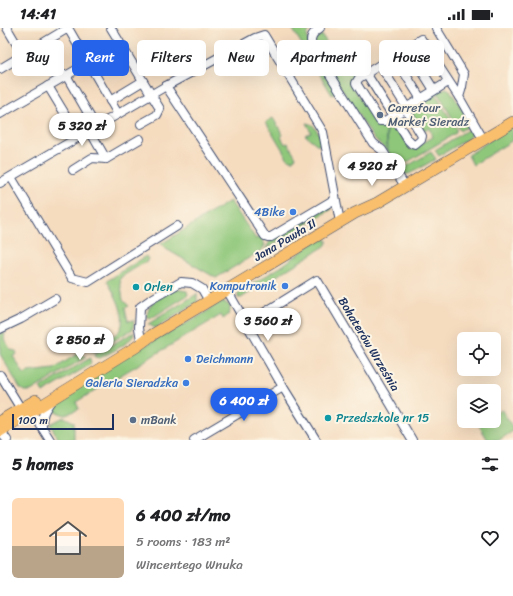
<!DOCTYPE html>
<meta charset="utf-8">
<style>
body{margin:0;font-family:Sriracha,sans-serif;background:#f6f6f6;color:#202124;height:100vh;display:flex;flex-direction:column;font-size:15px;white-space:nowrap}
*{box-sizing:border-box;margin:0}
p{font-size:13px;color:#757577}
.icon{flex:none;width:22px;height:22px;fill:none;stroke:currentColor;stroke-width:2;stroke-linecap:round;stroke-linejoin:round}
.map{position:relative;height:412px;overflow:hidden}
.panel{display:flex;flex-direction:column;background:#fff;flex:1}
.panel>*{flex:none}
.top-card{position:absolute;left:12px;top:12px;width:489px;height:36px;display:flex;gap:8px}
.controls{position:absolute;left:457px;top:304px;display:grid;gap:8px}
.controls a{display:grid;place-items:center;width:44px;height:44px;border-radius:6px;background:#fff;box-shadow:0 4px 16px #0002;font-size:20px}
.scale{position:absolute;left:12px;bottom:10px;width:102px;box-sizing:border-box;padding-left:4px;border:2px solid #1b2f5e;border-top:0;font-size:11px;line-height:14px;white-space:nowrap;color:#1b2f5e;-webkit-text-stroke:3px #fcf5e5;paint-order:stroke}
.price{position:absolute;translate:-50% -34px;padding:0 9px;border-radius:14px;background:#fff;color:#222;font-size:13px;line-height:26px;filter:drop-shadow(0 1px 2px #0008)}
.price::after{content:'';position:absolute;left:50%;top:24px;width:12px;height:9px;margin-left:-6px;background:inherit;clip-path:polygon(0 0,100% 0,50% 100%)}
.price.active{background:#2563eb;color:#fff}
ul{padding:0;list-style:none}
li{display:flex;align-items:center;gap:12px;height:100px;padding:0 12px}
li span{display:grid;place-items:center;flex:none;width:112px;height:80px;border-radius:6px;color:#555}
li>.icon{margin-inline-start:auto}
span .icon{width:48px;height:48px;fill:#fffc;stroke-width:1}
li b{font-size:17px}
h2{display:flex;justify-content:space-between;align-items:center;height:48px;padding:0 12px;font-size:17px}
.tag{padding:0 14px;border-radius:6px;background:#fff;box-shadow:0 4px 16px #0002;font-size:14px;line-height:36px}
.tag.active{background:#2563eb;color:#fff}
.status{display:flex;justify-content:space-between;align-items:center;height:28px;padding:0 20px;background:#fff;direction:ltr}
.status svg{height:11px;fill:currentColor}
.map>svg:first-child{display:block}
</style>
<div class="status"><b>14:41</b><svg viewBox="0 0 49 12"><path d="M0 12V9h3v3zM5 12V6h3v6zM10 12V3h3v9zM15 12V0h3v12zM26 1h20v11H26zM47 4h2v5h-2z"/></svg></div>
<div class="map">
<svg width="513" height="412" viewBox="0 0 513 412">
<rect width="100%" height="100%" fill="#fcf5e5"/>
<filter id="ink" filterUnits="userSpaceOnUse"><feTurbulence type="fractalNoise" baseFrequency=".025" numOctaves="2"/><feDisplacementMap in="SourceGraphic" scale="8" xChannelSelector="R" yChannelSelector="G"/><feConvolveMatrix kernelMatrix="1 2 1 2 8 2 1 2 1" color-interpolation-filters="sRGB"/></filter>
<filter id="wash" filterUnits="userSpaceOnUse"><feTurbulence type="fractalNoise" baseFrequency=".012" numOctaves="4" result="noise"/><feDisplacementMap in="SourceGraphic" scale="16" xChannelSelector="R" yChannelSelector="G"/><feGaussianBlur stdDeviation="0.9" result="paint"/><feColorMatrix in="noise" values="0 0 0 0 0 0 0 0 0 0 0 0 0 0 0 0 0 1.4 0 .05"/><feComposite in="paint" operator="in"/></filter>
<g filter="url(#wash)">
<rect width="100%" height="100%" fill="#f5dcbf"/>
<g fill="#8fc77a" stroke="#557b6c">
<polygon points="292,0 311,0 307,7 308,12 337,64 332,67"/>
<polygon points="322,7 330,20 338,15 358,47 353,52 353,59 369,85 386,96 387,123 372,108 315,19 315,11"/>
<polygon points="446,60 450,62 471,96 460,103 437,64"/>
<polygon points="435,66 456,100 456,105 399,139 388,123 387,95 393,91 411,122 433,109 429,100 426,102 421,100 412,85 413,79"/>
<polygon points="273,90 283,107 281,109 285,116 288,115 296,129 293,132 290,132 288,131 266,94"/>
<path d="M306,95C316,96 318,104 321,112L319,118L305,107L311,104Z"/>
<polygon points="513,97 513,112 473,137 468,127"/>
<polygon points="472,99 473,104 469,110 439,128 435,122"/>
<polygon points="431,124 436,131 409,146 404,146 399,143"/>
<polygon points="230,173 256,211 261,208 265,217 262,222 216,250 166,221 161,216"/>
<polygon points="326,180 329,180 332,181 265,222 270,213 276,211"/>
<polygon points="321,209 327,212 327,215 325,218 241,270 238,270 238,265 282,238"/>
<path d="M146,228L148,231L147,233L121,249L120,252L123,272L129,278L125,280L128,293L134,292L133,301L93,325L92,319C100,315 110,311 117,305C131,293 114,265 107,253Z"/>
<path d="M175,261L187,263L188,267L150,291L147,289C148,272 162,269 175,261Z"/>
<polygon points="197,266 197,274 156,300 153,299 148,296"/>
<path d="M224,274L229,277C232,283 229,287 223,291L221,287L76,374L79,381L65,387L54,383L51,378L54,375L127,327L200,288L219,275Z"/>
<polygon points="0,304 5,305 4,311 11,322 16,323 17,326 13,328 24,346 28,344 54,341 80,324 86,329 31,363 24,363 20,360 0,326"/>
<path d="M134,304C134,314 109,325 100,330L95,329L94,327Z"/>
<polygon points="90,330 91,336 43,365 40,360"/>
<polygon points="502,382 513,400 513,403 499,412 488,412 478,396 482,393 494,393 494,386"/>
<polygon points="64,389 74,394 74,412 59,412 50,396"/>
</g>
</g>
<g filter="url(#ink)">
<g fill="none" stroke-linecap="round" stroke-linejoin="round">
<g stroke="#3c496d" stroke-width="10">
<g id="minor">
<polyline points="7,0 23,27"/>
<polyline points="68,0 118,86"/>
<polyline points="111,0 160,81 157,87 141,96"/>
<path d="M320,0C313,5 309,9 312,18L373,115L382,122L405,158"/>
<polyline points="436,0 464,46 462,59 459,69 483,111"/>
<polyline points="407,19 434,62"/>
<polyline points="394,28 421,71"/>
<polyline points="380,37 407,80"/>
<polyline points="0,41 68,0"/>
<polyline points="366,45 408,112 412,116 415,117 421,112 422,108 405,80"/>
<polyline points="66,47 96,99"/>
<polyline points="448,54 385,93 380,93 356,55 359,50 421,11 459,69"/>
<polyline points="48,58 79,109"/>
<polyline points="166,58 265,208 268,209 271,209 335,171"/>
<polyline points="110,73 143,53"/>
<polyline points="0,86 88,35"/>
<polyline points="90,103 106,131"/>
<polyline points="73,142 92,130 106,131 140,111"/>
<polyline points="11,149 72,250 88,254 177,198"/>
<polyline points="0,155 166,58 255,10 264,7 323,104 340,194"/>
<polyline points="227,262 283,359 316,412"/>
<polyline points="246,296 317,252 412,412"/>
<polyline points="0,301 21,291 55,271"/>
<polyline points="141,312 139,300 140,279 150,272 181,254 192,255 202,261 209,273"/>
<polyline points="0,347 21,381 30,385 36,390 50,412"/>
<polyline points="3,398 4,408 7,412"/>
<path d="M42,399C41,388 45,381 51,373"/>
<polyline points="194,412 283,359"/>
</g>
</g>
<g stroke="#3c496d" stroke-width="12">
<g id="major">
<polyline points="0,393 36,372"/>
<polyline points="0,403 136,319 152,307 355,185 377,175 513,94"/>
</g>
</g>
<use href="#minor" stroke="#fff" stroke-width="8"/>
<use href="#major" stroke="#f9bf6d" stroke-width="11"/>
</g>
</g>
<g fill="#5c6f8a" stroke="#fcf5e5" stroke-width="1.5">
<circle cx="380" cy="87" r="4"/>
<circle cx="133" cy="392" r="4"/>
</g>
<g fill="#3f7fe0" stroke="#fcf5e5" stroke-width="1.5">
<circle cx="293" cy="184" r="4"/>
<circle cx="285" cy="258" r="4"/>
<circle cx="188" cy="331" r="4"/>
<circle cx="186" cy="355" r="4"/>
</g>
<g fill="#0f9aa8" stroke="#fcf5e5" stroke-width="1.5">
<circle cx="136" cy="259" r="4"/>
<circle cx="328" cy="390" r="4"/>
</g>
<g text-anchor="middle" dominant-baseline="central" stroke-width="4" stroke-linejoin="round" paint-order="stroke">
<g font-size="12" fill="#4e5e75" stroke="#fcf5e5" text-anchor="start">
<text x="388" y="80">Carrefour<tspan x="388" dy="14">Market Sieradz</tspan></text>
<text x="141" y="392">mBank</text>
</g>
<g font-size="12" fill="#366cbe" stroke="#fcf5e5" text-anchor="end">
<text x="285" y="184">4Bike</text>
<text x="277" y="258">Komputronik</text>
<text x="196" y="331" text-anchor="start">Deichmann</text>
<text x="178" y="355">Galeria Sieradzka</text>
</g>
<g font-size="12" fill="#1b2f5e" stroke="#fcf5e5">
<text transform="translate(285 212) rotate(-31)">Jana Pawła II</text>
<text transform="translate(369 316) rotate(59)">Bohaterów Września</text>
</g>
<g font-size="12" fill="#0d838f" stroke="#fcf5e5" text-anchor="start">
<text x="144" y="259">Orlen</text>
<text x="336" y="390">Przedszkole nr 15</text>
</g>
</g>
</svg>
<div class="controls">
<a><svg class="icon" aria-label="locate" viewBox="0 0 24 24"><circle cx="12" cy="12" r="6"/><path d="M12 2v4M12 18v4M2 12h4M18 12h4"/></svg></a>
<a><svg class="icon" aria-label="layers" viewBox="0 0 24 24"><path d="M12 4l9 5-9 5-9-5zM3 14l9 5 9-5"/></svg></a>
</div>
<div class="scale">100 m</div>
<b class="price" style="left:82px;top:119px">5 320 zł</b>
<b class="price" style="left:372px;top:159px">4 920 zł</b>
<b class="price" style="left:268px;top:314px">3 560 zł</b>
<b class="price" style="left:80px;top:333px">2 850 zł</b>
<b class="price active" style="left:244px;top:394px">6 400 zł</b>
<div class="top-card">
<a class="tag">Buy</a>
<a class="tag active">Rent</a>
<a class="tag">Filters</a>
<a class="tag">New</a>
<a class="tag">Apartment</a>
<a class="tag">House</a>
</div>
</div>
<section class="panel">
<h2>5 homes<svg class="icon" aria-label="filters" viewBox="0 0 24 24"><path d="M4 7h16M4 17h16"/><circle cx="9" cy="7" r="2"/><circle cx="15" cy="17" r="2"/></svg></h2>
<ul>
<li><span style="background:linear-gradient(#ffd9b3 60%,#b9a48a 0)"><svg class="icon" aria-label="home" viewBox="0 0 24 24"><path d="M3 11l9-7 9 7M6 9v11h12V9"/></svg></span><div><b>6 400 zł/mo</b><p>5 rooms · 183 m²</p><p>Wincentego Wnuka</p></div><svg class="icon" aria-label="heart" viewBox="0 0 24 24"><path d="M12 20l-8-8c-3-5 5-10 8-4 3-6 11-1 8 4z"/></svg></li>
</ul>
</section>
